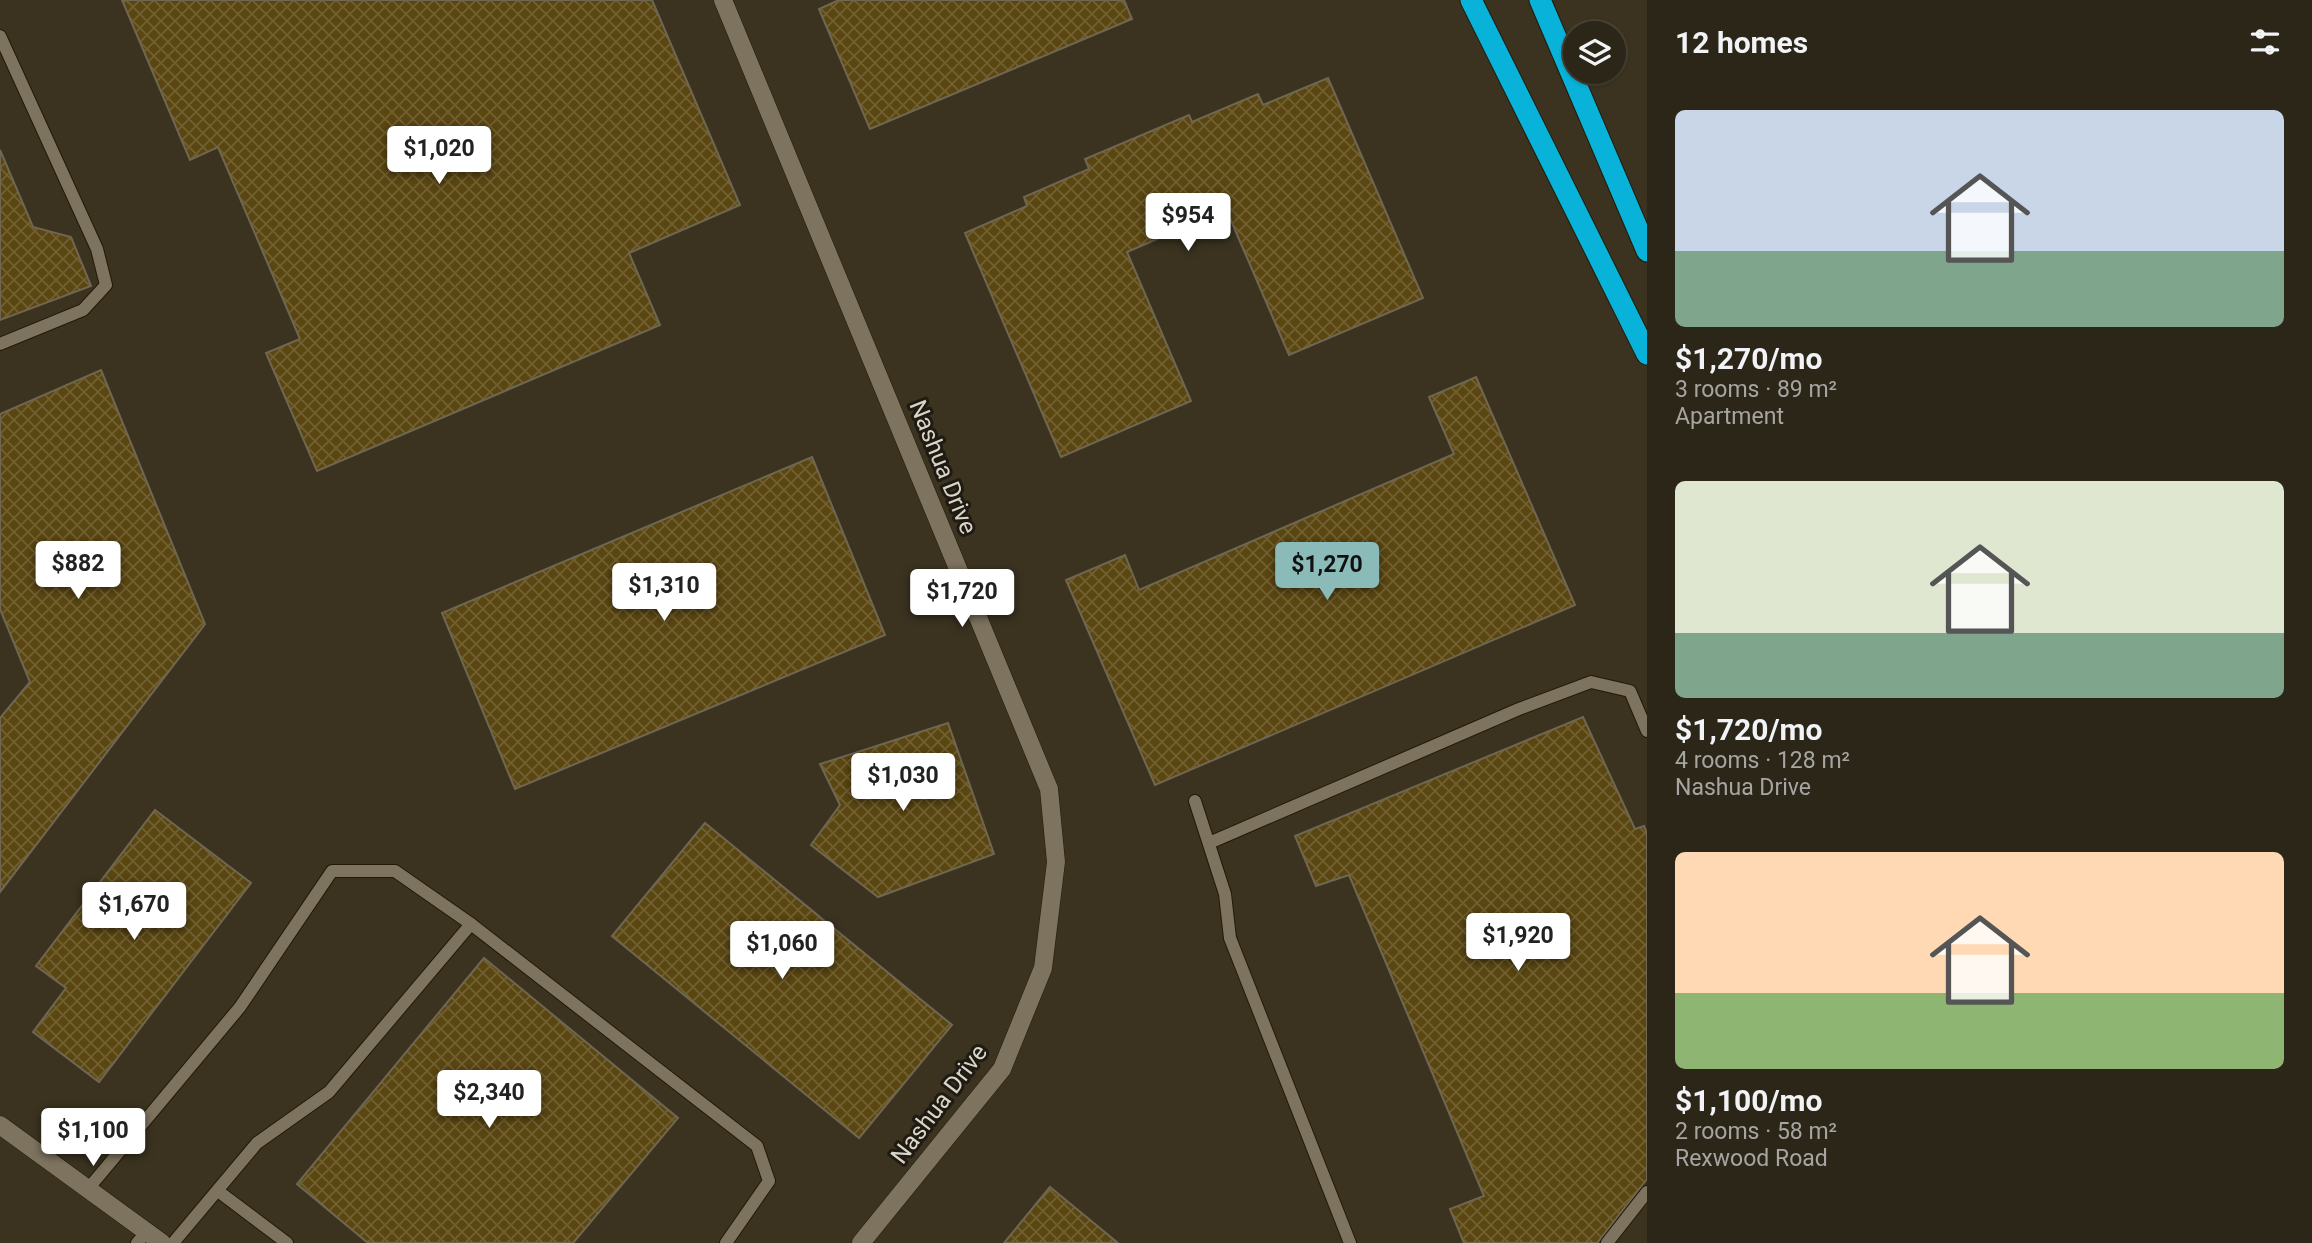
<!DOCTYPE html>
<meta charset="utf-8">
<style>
body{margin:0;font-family:Roboto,sans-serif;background:#342e21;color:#f1f3f6;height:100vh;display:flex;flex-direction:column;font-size:26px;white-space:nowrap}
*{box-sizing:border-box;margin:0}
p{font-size:23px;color:#a6a5a2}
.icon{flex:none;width:38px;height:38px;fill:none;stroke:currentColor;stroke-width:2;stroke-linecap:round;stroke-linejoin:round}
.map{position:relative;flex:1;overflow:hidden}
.panel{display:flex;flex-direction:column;background:#2c2618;width:665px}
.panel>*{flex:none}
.tools{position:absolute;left:1563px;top:21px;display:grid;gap:14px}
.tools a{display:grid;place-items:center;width:63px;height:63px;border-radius:50%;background:#2c2618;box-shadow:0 2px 5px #0004,0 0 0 2px #484337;font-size:35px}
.price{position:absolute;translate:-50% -60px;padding:0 16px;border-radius:7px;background:#fff;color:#222;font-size:23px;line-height:46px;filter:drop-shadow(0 2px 4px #0008)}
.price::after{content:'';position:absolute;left:50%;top:42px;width:21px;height:16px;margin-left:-10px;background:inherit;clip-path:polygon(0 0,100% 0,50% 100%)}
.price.on{background:#8bbbb9;color:#111}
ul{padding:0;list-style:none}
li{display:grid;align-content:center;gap:14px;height:371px;padding:0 28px}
li span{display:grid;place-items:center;height:217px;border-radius:10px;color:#555}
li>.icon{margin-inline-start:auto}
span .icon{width:126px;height:126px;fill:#fffc;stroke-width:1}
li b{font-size:30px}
h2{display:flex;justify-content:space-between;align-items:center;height:84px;padding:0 28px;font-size:30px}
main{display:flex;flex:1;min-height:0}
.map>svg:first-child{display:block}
</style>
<main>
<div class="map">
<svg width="1647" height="1243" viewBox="0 0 1647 1243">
<defs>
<pattern id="building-cross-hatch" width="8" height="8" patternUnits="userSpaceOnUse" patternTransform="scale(1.75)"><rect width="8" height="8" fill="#5a4611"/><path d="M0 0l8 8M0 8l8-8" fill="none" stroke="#716032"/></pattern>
</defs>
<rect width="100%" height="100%" fill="#3b3320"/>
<g fill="url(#building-cross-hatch)" stroke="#706752" stroke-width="2">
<polygon points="122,0 652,0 740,205 629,253 660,325 317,471 266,353 300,339 218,147 190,160"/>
<polygon points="839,0 1124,0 1132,19 870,129 819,9"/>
<polygon points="1328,78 1423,298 1289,355 1226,209 1127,252 1191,401 1061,457 965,233 1027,206 1024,197 1089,169 1085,159 1189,115 1192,122 1258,94 1263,105"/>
<polygon points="0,150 33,227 71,237 91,286 0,320"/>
<polygon points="101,370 205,624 0,892 0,718 30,682 0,609 0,414"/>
<polygon points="1476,377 1575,605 1155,785 1066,580 1125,555 1139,590 1454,454 1429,397"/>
<polygon points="812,457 885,635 515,789 442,613"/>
<polygon points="1583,717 1635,829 1644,826 1647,833 1647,1179 1597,1243 1464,1243 1450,1209 1484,1196 1349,875 1316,886 1295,836"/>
<polygon points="948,723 994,854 878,897 811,845 840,805 820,764"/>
<polygon points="155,810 251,883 99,1082 33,1032 66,988 36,966"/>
<polygon points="705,823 952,1025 859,1138 612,936"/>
<polygon points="484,958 678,1118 573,1243 368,1243 297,1184"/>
<polygon points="1050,1187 1118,1243 1004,1243"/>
</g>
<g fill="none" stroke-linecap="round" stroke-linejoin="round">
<g stroke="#221a08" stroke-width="14">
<g id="lane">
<polyline points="0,36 97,249 106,285 83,310 0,344"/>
<polyline points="1195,801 1225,894 1230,938 1350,1243"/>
<polyline points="1209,843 1519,709 1591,682 1630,691 1647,731"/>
<polyline points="88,1189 240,1007 332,871 395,871 471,924"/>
<polyline points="218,1191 287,1243"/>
<polyline points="137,1243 147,1231"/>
<polyline points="173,1243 257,1143 329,1092 471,924 757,1146 769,1181 726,1243"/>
<polyline points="1607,1243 1647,1192"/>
</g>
</g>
<g stroke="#221a08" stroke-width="19">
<polyline id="street" points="723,0 1049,789 1056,862 1043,968 1002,1069 861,1243"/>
</g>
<g stroke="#221a08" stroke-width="19">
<polyline id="secondary" points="0,1125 162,1243"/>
</g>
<g stroke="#221a08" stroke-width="23">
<g id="highway">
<polyline points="1471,0 1647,354"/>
<polyline points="1540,0 1647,251"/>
</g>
</g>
<use href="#lane" stroke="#7d735e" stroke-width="12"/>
<use href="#street" stroke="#7d735e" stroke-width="18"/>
<use href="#secondary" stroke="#7d735e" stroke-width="18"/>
<use href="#highway" stroke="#08b2d8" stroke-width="21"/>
</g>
<g text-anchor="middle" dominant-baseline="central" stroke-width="6" stroke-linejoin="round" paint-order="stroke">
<g font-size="24" fill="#dad5c9" stroke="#1f1b13">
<text transform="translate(943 467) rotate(68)">Nashua Drive</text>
<text transform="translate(939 1104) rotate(-53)">Nashua Drive</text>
</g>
</g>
</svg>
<div class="tools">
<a><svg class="icon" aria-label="layers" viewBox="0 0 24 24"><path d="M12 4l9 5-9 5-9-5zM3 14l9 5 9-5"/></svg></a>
</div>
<b class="price" style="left:439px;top:186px">$1,020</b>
<b class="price" style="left:1188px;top:253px">$954</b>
<b class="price" style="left:78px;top:601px">$882</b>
<b class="price on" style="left:1327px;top:602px">$1,270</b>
<b class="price" style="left:664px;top:623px">$1,310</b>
<b class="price" style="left:962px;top:629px">$1,720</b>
<b class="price" style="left:903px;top:813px">$1,030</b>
<b class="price" style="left:134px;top:942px">$1,670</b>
<b class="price" style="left:1518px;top:973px">$1,920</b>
<b class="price" style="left:782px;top:981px">$1,060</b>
<b class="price" style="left:489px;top:1130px">$2,340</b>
<b class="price" style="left:93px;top:1168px">$1,100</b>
</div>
<section class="panel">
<h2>12 homes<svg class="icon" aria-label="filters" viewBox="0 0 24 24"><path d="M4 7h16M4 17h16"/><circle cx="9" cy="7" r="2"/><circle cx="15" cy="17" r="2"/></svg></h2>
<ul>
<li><span style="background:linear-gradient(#c9d6e8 65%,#7fa58c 0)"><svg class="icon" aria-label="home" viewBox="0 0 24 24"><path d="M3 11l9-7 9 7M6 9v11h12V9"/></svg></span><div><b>$1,270/mo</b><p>3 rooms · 89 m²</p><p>Apartment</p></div></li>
<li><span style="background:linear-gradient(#dfe7d0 70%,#7fa58c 0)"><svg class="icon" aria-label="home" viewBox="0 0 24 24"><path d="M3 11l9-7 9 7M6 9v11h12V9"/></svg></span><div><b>$1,720/mo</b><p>4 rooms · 128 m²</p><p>Nashua Drive</p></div></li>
<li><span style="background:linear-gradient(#ffd9b3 65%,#8fb573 0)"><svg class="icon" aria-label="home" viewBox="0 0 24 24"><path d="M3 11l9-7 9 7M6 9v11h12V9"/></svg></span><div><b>$1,100/mo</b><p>2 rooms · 58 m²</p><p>Rexwood Road</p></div></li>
</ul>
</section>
</main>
